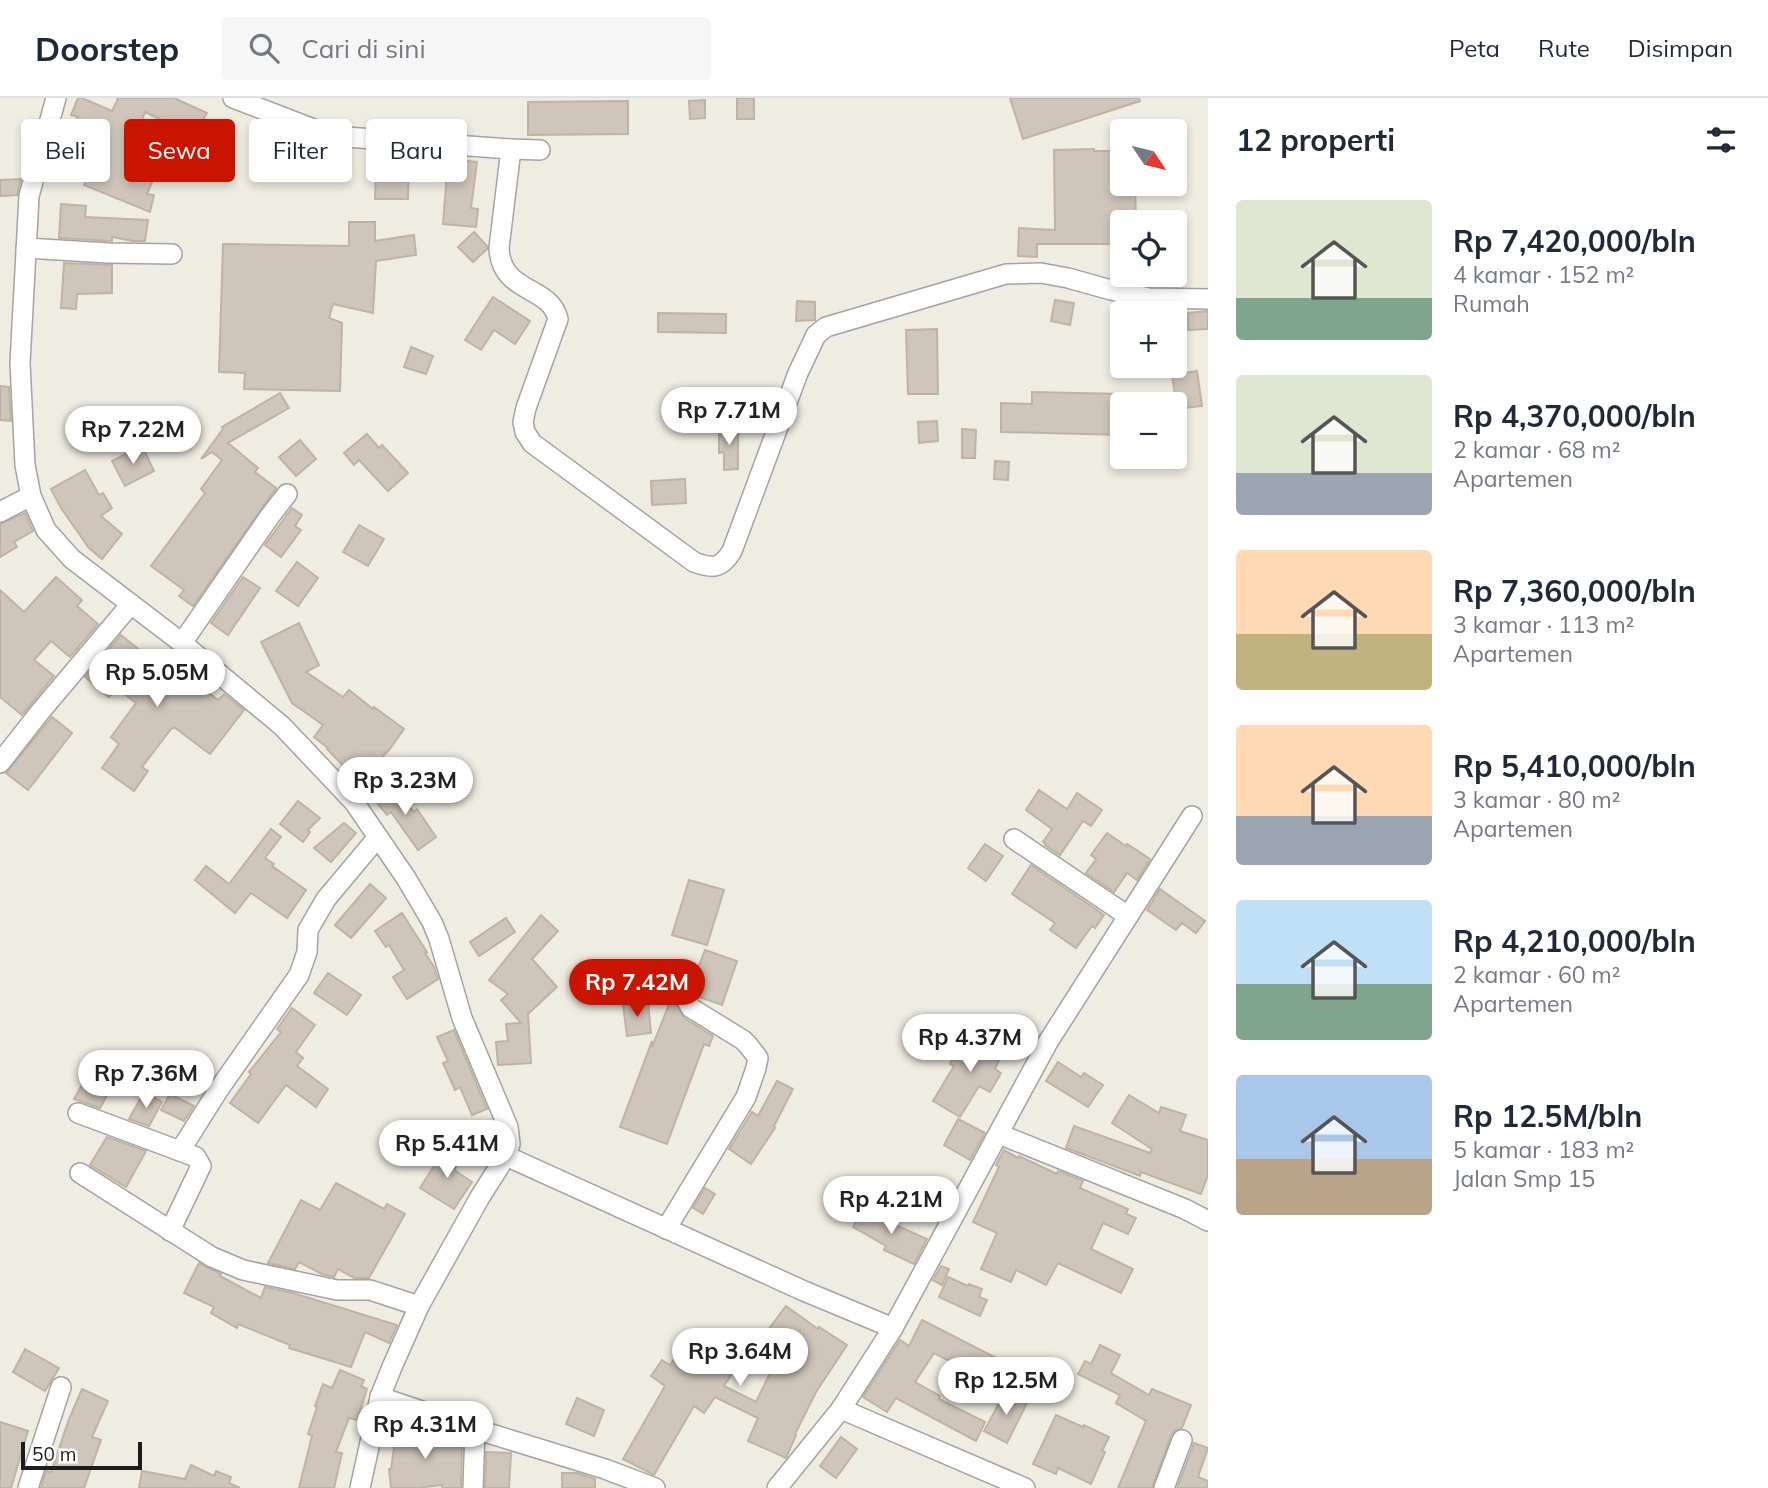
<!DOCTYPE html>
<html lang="id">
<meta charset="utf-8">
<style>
body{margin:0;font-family:Mulish,sans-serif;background:#f6f6f7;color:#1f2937;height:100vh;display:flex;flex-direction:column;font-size:26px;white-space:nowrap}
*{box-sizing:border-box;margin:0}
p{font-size:23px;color:#747a83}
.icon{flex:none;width:38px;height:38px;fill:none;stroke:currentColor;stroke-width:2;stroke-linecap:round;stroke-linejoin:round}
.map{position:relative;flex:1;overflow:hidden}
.drawer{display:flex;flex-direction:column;background:#fff;width:560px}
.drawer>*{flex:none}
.banner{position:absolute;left:21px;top:21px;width:665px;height:63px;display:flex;gap:14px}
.needle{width:46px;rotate:125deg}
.controls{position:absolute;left:1110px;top:21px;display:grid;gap:14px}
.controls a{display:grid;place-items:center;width:77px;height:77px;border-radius:7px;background:#fff;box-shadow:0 4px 10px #0003;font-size:35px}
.scale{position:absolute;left:21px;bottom:18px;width:121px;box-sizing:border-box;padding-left:7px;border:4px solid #1c1c1c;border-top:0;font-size:19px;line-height:24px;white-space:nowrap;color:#1c1c1c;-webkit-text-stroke:5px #fff;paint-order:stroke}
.price{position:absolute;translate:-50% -60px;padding:0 16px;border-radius:24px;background:#fff;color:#222;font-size:23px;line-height:46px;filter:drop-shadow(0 2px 4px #0008)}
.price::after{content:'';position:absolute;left:50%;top:42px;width:21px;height:16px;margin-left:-10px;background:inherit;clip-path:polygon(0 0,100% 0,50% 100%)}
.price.current{background:#c91400;color:#fff}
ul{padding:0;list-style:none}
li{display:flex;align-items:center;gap:21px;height:175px;padding:0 28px}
li span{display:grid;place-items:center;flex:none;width:196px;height:140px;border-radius:7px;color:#555}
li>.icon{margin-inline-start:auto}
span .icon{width:84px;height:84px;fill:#fffc;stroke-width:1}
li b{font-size:30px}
h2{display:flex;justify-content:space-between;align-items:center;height:84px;padding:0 28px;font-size:30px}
.chip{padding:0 24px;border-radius:7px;background:#fff;box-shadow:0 4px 10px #0003;font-size:24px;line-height:63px}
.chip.current{background:#c91400;color:#fff}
header{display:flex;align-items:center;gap:42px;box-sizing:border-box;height:98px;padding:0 35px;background:#fff;border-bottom:2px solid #e0e1e3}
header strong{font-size:33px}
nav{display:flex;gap:38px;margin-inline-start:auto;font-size:24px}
.search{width:490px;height:63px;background:#f6f6f7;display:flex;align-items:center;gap:18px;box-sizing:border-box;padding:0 24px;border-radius:7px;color:#747a83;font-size:26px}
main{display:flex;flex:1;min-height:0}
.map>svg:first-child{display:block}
</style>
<header>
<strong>Doorstep</strong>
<div class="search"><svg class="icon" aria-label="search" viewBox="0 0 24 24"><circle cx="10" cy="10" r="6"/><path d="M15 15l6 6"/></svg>Cari di sini</div>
<nav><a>Peta</a><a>Rute</a><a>Disimpan</a></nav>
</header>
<main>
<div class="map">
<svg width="1208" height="1390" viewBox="0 0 1208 1390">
<rect width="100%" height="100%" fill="#efece1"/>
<g fill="#cfc5ba" stroke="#c1b3a2" stroke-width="2">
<polygon points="78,0 82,0 112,13 118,1 117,0 174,0 207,15 193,40 180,34 180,31 145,14 135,41 165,53 147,96 154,97 150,114 84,87 97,54 68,41 78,19 71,17"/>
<rect x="737" y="0" width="17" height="21"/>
<polygon points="1010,0 1139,0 1140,3 1023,41"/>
<polygon points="705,2 705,20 690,21 689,3"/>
<polygon points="628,3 628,36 528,37 528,4"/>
<polygon points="1094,51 1094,53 1122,53 1122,86 1135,86 1136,122 1122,124 1122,146 1037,146 1037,159 1018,158 1019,130 1055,132 1054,52"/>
<polygon points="448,61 477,64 471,110 478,111 476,129 443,126"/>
<polygon points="386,63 409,64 408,101 375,101 376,68 386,68"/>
<polygon points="21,81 17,97 0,98 0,82"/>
<polygon points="61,106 86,108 85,119 148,122 145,143 133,143 112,139 112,143 59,140"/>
<polygon points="349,124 375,124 375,143 414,137 416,157 376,163 373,215 333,206 329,220 342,225 340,293 244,291 245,275 219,274 223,146 349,148"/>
<polygon points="474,134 487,148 487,151 473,164 458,149"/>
<polygon points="64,165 112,167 112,195 77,196 76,211 61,210"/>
<polygon points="493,199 530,223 515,246 494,232 481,252 465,242"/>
<polygon points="1055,202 1074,205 1070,227 1051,223"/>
<polygon points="797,203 815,204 815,222 796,223"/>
<polygon points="1208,213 1208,231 1188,232 1188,215"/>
<polygon points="658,215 726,216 726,235 658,234"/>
<polygon points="937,231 938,296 908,296 906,232"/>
<polygon points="411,249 433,258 426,276 404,269"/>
<polygon points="1197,273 1202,308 1177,311 1172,277"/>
<polygon points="0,288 9,289 11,323 0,322"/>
<polygon points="1032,294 1122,296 1122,337 1001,334 1001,305 1032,306"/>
<polygon points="280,295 289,310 228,345 258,370 255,374 276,390 193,508 179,498 184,492 151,468 205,395 201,391 222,362 212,354 201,361 223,331 222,329"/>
<polygon points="937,323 938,343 919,345 918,324"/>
<polygon points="719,330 738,330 738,371 724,372 724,354 719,355"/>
<polygon points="962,331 976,332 975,360 962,360"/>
<polygon points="367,336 379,350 382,347 408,375 388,393 359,362 354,367 344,355"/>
<polygon points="300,342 316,361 296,378 279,359"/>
<polygon points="142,348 154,373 125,388 112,363"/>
<polygon points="995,363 1009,364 1008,382 994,381"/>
<polygon points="85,372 99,397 103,395 112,410 101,418 122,436 102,461 89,450 61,410 51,391"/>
<polygon points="685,381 686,405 652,407 651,383"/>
<polygon points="292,410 302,417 295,428 301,432 281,459 265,447"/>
<polygon points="25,415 33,433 14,444 17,449 0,459 0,426"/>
<polygon points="359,427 384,441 368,468 343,454"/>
<polygon points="297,464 318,480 298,508 276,493"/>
<polygon points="56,479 82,502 77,508 98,526 70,559 51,543 34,562 54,578 22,617 0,599 0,492 24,514"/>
<polygon points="243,479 260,490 228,537 211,525"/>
<polygon points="299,525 319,567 306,574 343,599 349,592 373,611 374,609 404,631 389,652 358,683 327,651 328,650 314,639 323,627 292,605 261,544"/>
<polygon points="121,537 148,559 151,555 177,574 178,572 218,602 224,596 244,612 210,656 174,629 172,631 171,631 142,669 148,673 134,693 102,670 119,646 111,639 136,605 117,590 109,599 85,579"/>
<polygon points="52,619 72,635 28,692 6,675"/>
<polygon points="390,686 414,714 417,711 436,739 418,752 391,714 387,717 373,700"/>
<polygon points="1039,692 1067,711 1077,695 1102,712 1091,728 1083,723 1060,757 1045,747 1046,746 1043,744 1052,731 1026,712"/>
<polygon points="298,703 320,720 308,732 310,734 303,744 280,726"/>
<polygon points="344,725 356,735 331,764 314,750"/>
<polygon points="271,731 281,739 265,760 274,766 272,768 306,792 287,820 251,795 235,815 195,782 206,768 229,786"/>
<polygon points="1107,735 1126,748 1127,746 1150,761 1137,782 1127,775 1114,794 1086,775 1096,761 1091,757"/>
<polygon points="985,746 1003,758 986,783 968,770"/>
<polygon points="1031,767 1104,817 1095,830 1092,828 1076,850 1050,832 1055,825 1012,796"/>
<polygon points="689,782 724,792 707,847 672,837"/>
<polygon points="370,786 386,800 351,840 335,827"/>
<polygon points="1160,791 1205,823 1196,835 1182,825 1176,832 1147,812"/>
<polygon points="402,815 427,854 425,855 434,869 438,881 407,901 393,879 404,872 389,847 386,849 375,833"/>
<polygon points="541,817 558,833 532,861 557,889 528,916 531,965 498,967 496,944 508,943 506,926 521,925 501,902 508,896 489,882"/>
<polygon points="506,820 515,834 479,858 470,844"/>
<polygon points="705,852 737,863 722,907 699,899 697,895 695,878"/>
<polygon points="328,875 361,897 347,917 314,895"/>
<polygon points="672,899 684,920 713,938 709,948 704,946 667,1046 620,1029 652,943 652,949"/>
<polygon points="648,904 651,935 627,938 623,907"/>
<polygon points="292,910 315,927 296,954 303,960 297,968 328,991 316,1009 286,987 258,1025 230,1005 251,976 249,974 281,934 277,931"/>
<polygon points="454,932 487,1011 472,1017 460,989 455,992 443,965 448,963 437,939"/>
<polygon points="969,936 1004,951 995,971 1001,975 990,994 979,988 960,1019 933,1003 954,968 950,966 958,948 963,951"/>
<polygon points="1058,964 1081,979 1084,975 1103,987 1088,1009 1046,983"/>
<polygon points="91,971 114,984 100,1010 74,1001"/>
<polygon points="777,983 793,991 774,1028 775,1030 751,1066 729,1051 752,1014 758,1018"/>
<polygon points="144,994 162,1004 149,1028 129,1021"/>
<polygon points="170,996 194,1008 184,1023 161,1012"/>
<polygon points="1129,997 1159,1015 1161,1009 1186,1017 1180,1033 1208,1042 1208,1077 1201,1096 1141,1074 1140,1078 1066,1050 1074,1028 1150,1055 1152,1051 1112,1025"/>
<polygon points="958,1021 985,1035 970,1062 944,1047"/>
<polygon points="471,1025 495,1029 498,1045 494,1055 466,1049"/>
<polygon points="107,1039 146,1053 126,1089 90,1067"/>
<polygon points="446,1049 462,1059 454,1072 472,1084 454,1111 420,1090"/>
<polygon points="1004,1052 1018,1060 1019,1058 1057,1076 1058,1073 1083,1083 1080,1090 1128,1111 1126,1116 1136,1120 1128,1136 1103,1125 1091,1151 1133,1171 1121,1195 1058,1165 1046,1187 1016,1172 1011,1184 981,1171 997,1135 973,1124 999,1069 996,1067"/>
<polygon points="336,1085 384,1111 387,1106 405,1116 369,1180 354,1180 338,1171 334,1179 322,1176 299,1164 295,1171 268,1165 301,1102 320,1112"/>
<polygon points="705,1090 715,1096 703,1116 693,1110"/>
<polygon points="865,1108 885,1120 884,1122 927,1141 914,1166 884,1152 886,1148 853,1129"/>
<polygon points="199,1165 221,1176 220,1178 261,1200 265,1189 293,1195 397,1227 389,1245 365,1234 351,1269 289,1250 290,1247 238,1226 237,1230 211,1215 214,1209 184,1195"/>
<polygon points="941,1168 949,1171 942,1187 933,1182"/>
<polygon points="948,1179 968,1188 969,1186 982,1191 979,1199 987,1202 980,1218 939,1199"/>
<polygon points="786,1208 818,1231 819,1229 847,1247 816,1294 795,1336 796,1337 786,1360 748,1343 758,1320 715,1299 704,1315 694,1308 654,1377 623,1361 665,1288 651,1278 662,1262 670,1267 694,1233 739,1265 724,1288 756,1304 771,1273 748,1259"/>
<polygon points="922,1222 1010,1267 999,1289 934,1255 915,1284 940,1298 939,1301 985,1324 976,1343 896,1300 887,1314 863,1299 900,1242 909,1248"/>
<polygon points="1100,1247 1120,1257 1111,1275 1149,1297 1152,1291 1191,1307 1182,1330 1175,1332 1171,1338 1152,1390 1118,1390 1146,1323 1116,1305 1120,1297 1078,1276 1085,1263 1091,1266"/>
<polygon points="25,1251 59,1270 45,1293 13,1274"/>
<polygon points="340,1272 364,1282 361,1288 367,1291 357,1322 349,1320 336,1354 342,1355 334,1390 299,1390 312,1338 308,1336 317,1309 315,1308 323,1286 332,1290"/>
<polygon points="82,1291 108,1303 92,1339 101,1342 84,1390 41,1390 46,1373 51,1374 69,1321"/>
<polygon points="1005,1294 1027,1305 1007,1345 984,1333"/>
<polygon points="577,1300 604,1312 594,1338 566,1326"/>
<polygon points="1056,1317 1083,1329 1084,1327 1109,1339 1102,1353 1105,1354 1091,1386 1058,1370 1056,1376 1033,1366"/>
<polygon points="0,1324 28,1333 11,1390 0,1390"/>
<polygon points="397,1329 437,1335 436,1340 462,1342 461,1390 442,1390 442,1387 417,1390 391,1390 389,1371 391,1371"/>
<polygon points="841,1339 857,1351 836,1380 820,1368"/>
<polygon points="1194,1345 1208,1350 1198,1379 1208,1383 1208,1390 1177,1390"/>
<polygon points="486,1354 511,1355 509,1390 485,1390"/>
<polygon points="191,1367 214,1378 216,1373 231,1379 229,1385 240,1390 139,1390 142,1373 185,1381"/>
<polygon points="562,1375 577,1375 595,1381 595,1390 562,1390"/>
</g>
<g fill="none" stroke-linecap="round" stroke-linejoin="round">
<g stroke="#a3a3a3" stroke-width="22">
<g id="minor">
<polyline points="56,0 29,98 20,265 25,367 31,398 46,432 72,461 182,545 282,628 354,704 406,780 432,824 439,841 462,920 508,1029 510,1046 506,1058 480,1099 419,1208 392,1269 380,1299 360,1390"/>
<polyline points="233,0 332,38 511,51 540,52"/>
<path d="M511,51L499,150C501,196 550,187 558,221L526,310L523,324L525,334L532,345L694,464C713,471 721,471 732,453L798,275L816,237L826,229L1006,176L1041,175L1068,180L1111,192L1149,200L1208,201"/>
<polyline points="26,150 108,155 172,156"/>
<polyline points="0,414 31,398"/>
<polyline points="182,545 270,418 287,396"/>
<polyline points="0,665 40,614 131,506"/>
<polyline points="1014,741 1128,818"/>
<polyline points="78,1015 196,1059 201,1068 170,1133"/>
<polyline points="999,1036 1185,1111 1208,1123"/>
<polyline points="180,1053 219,991 299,877 307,854 308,832 326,801 378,739"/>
<polyline points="506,1058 804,1193 893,1230 841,1311 777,1390"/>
<polyline points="80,1075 212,1159 243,1172 337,1192 370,1192 419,1208"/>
<polyline points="666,1131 746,999 756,970 758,960 748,947 743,942 691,910 685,899 683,876"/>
<polyline points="893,1230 1048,944 1192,718"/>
<polyline points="380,1299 475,1331 605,1371 655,1390"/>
<polyline points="841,1311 1025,1390"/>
<polyline points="28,1390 61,1289"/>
<polyline points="473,1390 475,1331"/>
<polyline points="1164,1390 1182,1342"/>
</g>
</g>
<use href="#minor" stroke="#fff" stroke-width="19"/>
</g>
</svg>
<div class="controls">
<a><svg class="needle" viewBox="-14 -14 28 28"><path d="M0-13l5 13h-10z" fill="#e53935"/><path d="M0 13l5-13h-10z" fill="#747a83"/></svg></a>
<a><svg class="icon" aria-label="locate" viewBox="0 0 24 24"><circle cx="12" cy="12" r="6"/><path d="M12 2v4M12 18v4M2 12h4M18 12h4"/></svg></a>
<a>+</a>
<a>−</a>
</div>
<div class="scale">50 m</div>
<b class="price" style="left:729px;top:349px">Rp 7.71M</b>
<b class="price" style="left:133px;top:368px">Rp 7.22M</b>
<b class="price" style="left:157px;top:611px">Rp 5.05M</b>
<b class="price" style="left:405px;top:719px">Rp 3.23M</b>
<b class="price current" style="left:637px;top:921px">Rp 7.42M</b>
<b class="price" style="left:970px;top:976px">Rp 4.37M</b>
<b class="price" style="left:146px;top:1012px">Rp 7.36M</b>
<b class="price" style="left:447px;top:1082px">Rp 5.41M</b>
<b class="price" style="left:891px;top:1138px">Rp 4.21M</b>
<b class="price" style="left:740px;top:1290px">Rp 3.64M</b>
<b class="price" style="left:1006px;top:1319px">Rp 12.5M</b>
<b class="price" style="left:425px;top:1363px">Rp 4.31M</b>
<div class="banner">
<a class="chip">Beli</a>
<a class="chip current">Sewa</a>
<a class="chip">Filter</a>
<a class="chip">Baru</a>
</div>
</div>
<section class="drawer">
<h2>12 properti<svg class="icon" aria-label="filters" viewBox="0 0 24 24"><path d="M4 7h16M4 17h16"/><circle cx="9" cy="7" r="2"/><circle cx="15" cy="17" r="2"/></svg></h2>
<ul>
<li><span style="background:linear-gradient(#dfe7d0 70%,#7fa58c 0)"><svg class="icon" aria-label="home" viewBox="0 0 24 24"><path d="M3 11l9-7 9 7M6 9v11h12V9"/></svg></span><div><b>Rp 7,420,000/bln</b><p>4 kamar · 152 m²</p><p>Rumah</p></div></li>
<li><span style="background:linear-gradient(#dfe7d0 70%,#9aa5b1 0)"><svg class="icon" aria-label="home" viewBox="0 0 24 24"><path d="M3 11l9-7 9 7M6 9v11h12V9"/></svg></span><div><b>Rp 4,370,000/bln</b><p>2 kamar · 68 m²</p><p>Apartemen</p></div></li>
<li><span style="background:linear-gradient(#ffd9b3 60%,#c2b280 0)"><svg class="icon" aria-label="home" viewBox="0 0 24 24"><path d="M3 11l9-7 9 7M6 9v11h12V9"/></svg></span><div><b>Rp 7,360,000/bln</b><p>3 kamar · 113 m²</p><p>Apartemen</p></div></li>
<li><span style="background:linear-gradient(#ffd9b3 65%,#9aa5b1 0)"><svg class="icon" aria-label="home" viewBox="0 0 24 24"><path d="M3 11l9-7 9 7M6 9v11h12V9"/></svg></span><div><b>Rp 5,410,000/bln</b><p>3 kamar · 80 m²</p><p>Apartemen</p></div></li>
<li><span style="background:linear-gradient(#bfe0f5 60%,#7fa58c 0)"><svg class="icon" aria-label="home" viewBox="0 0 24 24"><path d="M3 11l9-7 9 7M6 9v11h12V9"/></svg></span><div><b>Rp 4,210,000/bln</b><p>2 kamar · 60 m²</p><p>Apartemen</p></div></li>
<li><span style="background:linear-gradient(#a9c7e8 60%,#b9a48a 0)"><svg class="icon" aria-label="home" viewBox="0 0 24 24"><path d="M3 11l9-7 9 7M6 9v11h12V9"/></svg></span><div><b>Rp 12.5M/bln</b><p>5 kamar · 183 m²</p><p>Jalan Smp 15</p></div></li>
</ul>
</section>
</main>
